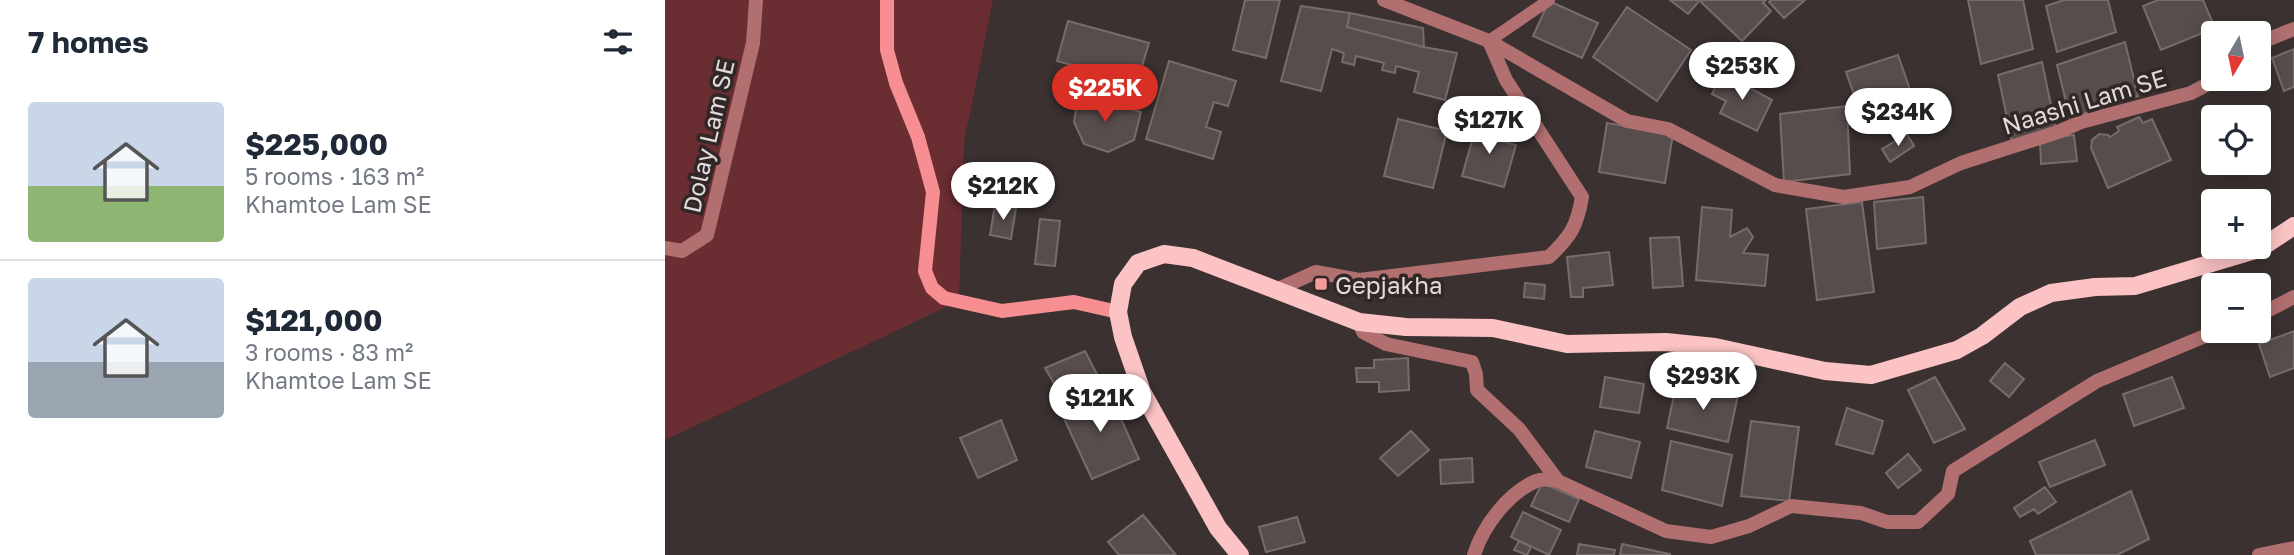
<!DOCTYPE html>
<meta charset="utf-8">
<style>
body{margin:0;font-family:"Golos Text",sans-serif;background:#f2f2f3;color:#1f2937;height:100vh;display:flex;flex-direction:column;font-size:26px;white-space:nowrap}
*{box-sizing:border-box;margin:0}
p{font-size:23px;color:#747a83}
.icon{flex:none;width:38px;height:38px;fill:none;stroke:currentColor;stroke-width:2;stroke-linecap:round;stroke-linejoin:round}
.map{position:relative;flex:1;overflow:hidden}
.panel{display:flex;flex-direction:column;background:#fff;width:665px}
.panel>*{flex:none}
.needle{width:46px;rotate:189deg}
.buttons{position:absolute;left:1536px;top:21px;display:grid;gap:14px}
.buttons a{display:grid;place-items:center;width:70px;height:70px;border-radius:7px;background:#fff;box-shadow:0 4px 18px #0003;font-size:35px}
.price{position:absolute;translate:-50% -60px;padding:0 16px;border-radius:24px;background:#fff;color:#222;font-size:23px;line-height:46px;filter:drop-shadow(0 2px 4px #0008)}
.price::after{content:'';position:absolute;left:50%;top:42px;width:21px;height:16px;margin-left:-10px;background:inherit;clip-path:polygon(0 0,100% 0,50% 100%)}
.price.on{background:#d93025;color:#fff}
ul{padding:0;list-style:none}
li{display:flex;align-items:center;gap:21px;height:175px;padding:0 28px}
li+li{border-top:2px solid #e0e1e3}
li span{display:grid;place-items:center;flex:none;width:196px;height:140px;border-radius:7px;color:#555}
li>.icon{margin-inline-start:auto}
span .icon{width:84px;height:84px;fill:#fffc;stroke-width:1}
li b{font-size:30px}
h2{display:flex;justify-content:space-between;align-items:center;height:84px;padding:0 28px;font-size:30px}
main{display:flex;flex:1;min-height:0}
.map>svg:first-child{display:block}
</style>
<main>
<section class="panel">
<h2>7 homes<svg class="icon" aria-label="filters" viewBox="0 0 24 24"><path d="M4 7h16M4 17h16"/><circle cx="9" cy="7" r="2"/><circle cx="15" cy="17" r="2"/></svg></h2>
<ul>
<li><span style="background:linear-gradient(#c9d6e8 60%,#8fb573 0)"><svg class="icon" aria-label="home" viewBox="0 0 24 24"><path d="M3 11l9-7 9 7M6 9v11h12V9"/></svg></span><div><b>$225,000</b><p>5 rooms · 163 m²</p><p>Khamtoe Lam SE</p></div></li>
<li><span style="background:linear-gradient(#c9d6e8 60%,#9aa5b1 0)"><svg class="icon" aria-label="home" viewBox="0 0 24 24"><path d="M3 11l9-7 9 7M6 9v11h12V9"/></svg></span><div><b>$121,000</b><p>3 rooms · 83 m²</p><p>Khamtoe Lam SE</p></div></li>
</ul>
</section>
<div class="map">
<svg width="1629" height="555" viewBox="0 0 1629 555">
<rect width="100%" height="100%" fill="#3b3131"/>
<polygon fill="#6a2d31" points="0,0 328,0 299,142 294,301 0,440"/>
<g fill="#584d4d" stroke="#776c6c" stroke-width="2">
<polygon points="580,0 615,0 601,58 568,50"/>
<polygon points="1005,0 1035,0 1023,14"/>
<polygon points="1037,0 1101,0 1098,3 1106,11 1077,41 1036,2"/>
<polygon points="1106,0 1140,0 1119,18 1104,2"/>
<polygon points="1303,0 1358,0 1368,49 1316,64"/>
<polygon points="1399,0 1443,0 1451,32 1392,52 1381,6"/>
<polygon points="1493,0 1538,0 1550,28 1496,50 1478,6"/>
<polygon points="884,1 933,23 917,58 868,36"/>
<polygon points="636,6 685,13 682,27 759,47 792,53 780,100 749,92 754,72 731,66 730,73 717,70 719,63 691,56 689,65 677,62 679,53 667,49 656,91 616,81"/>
<polygon points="962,7 1026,50 992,101 928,57"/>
<polygon points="685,13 758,28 759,47 682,27"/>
<polygon points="403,21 484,43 472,83 392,61"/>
<polygon points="1460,42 1473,96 1405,118 1392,65"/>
<polygon points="1629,49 1629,87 1619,91 1607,58"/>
<polygon points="1233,55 1250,104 1198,121 1181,72"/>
<polygon points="504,61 571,81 563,106 549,102 541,127 556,132 548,159 481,139"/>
<polygon points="1377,62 1391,129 1347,142 1333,75"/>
<polygon points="1057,73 1107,100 1092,131 1055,113 1061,101 1047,94"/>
<polygon points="413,95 476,112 469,140 443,152 419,144 409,122"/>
<polygon points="1182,106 1185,174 1119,182 1115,114"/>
<polygon points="1474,117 1478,123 1487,119 1506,160 1443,188 1426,148 1427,140 1434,134 1443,135 1445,137 1454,131 1452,127"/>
<polygon points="733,119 782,131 768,188 719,176"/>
<polygon points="813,120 836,127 833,140 851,145 839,187 797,176"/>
<polygon points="942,123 1008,134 1000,183 934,172"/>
<polygon points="1242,134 1249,146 1225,162 1217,149"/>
<polygon points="1409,135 1412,161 1376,164 1375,140"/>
<polygon points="1258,197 1261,243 1212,249 1209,202"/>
<polygon points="1197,202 1209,292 1152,300 1141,209"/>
<polygon points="330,205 351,208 346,239 325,235"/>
<polygon points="1037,207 1067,210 1065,237 1082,228 1088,237 1078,253 1103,255 1100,286 1031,280"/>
<polygon points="375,219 395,221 390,266 370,264"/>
<polygon points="1014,237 1018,286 988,288 985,238"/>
<polygon points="944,252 948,285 918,288 918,297 906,297 902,257"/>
<polygon points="860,283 880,285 879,299 859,297"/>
<polygon points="1629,331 1629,368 1605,377 1594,344"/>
<polygon points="420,351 435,380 397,397 380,368"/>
<polygon points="743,358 744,390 714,392 714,382 692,382 691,368 709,368 709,360"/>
<polygon points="1340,363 1359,379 1344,397 1325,381"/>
<polygon points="940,377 979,384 974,413 935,407"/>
<polygon points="1270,377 1300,429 1269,443 1243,390"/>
<polygon points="1507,377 1519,408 1469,426 1458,394"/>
<polygon points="1012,381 1073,395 1063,442 1002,428"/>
<polygon points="443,390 474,459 427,479 395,410"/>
<polygon points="1182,408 1218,421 1208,454 1171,444"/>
<polygon points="336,420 352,460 313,478 295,438"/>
<polygon points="1086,421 1134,427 1124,501 1076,496"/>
<polygon points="746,431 764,450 733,476 715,458"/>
<polygon points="930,431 975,442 966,478 921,467"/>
<polygon points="1430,440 1440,465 1385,487 1374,462"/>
<polygon points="1006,441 1067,455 1057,506 997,490"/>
<polygon points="1243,454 1256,470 1233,488 1221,473"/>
<polygon points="807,458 808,482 776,484 775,460"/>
<polygon points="877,483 914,499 904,522 866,506"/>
<polygon points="1380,487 1391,502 1373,514 1369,509 1355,517 1349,508"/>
<polygon points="1466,491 1484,539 1452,555 1371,555 1365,541"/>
<polygon points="858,512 896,530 884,555 846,537"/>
<polygon points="478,515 511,555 454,555 443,542"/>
<polygon points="632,517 640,542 601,552 594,527"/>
<polygon points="854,541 866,547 862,555 849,550"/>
<polygon points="914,544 950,550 949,555 912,555"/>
<polygon points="957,544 1005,554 1005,555 955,555"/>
</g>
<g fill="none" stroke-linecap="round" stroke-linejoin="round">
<polyline stroke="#b16f70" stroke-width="12" points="824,41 884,0"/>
<g stroke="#b16f70" stroke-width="14">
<polyline points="719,0 824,41 962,121 1003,129 1110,185 1179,197 1245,187 1296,163 1393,132 1416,122 1526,93 1552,79"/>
<polyline points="1594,43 1629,29"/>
<polyline points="0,248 17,251 42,235 88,43 91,0"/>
<path d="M611,290L651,272L694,280L884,257C906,236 912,226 917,197L841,80L824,41"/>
<polyline points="1594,315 1629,297"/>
<polyline points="694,322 698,332 721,344 807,362 811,374 812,390 854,429 893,481 1001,531 1046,537 1084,526 1126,506 1196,513 1222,522 1253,522 1283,494 1288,471 1432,381 1552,331"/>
<path d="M809,555C818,526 843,493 871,481C879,478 886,480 893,481"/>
<polyline points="1594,555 1629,548"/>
</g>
<polyline stroke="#f78e92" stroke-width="14" points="222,0 222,50 231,83 253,137 268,192 260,271 267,288 279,298 337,311 409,302 453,312"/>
<polyline stroke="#fbc3c3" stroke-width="18" points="575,555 553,528 477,392 458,337 453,312 458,284 473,263 499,254 528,258 694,322 741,327 828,328 902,344 1001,342 1050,347 1160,371 1206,375 1292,350 1317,336 1355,307 1386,293 1430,287 1470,286 1594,249 1629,226"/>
</g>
<rect fill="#f59b9d" stroke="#312727" stroke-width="2.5" x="649" y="277" width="14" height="14" rx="3.5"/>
<g text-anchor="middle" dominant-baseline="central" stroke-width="7" stroke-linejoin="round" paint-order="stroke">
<g font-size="24" fill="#e2dbdb" stroke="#312727">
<text transform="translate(1419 101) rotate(-17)">Naashi Lam SE</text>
<text transform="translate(43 136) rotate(-77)">Dolay Lam SE</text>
</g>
<g font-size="24" fill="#e2dbdb" stroke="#312727" text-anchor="start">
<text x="670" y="284">Gepjakha</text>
</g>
</g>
</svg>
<div class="buttons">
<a><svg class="needle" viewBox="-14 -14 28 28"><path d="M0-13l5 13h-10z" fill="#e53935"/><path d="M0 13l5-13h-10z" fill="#747a83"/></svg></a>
<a><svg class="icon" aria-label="locate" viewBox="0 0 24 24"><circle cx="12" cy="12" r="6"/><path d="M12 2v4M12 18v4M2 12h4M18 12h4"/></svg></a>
<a>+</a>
<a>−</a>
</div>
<b class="price" style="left:1077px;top:102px">$253K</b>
<b class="price on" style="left:440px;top:124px">$225K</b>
<b class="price" style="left:1233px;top:148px">$234K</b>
<b class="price" style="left:824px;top:156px">$127K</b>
<b class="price" style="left:338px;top:222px">$212K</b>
<b class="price" style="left:1038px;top:412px">$293K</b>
<b class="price" style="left:435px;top:434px">$121K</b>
</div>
</main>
